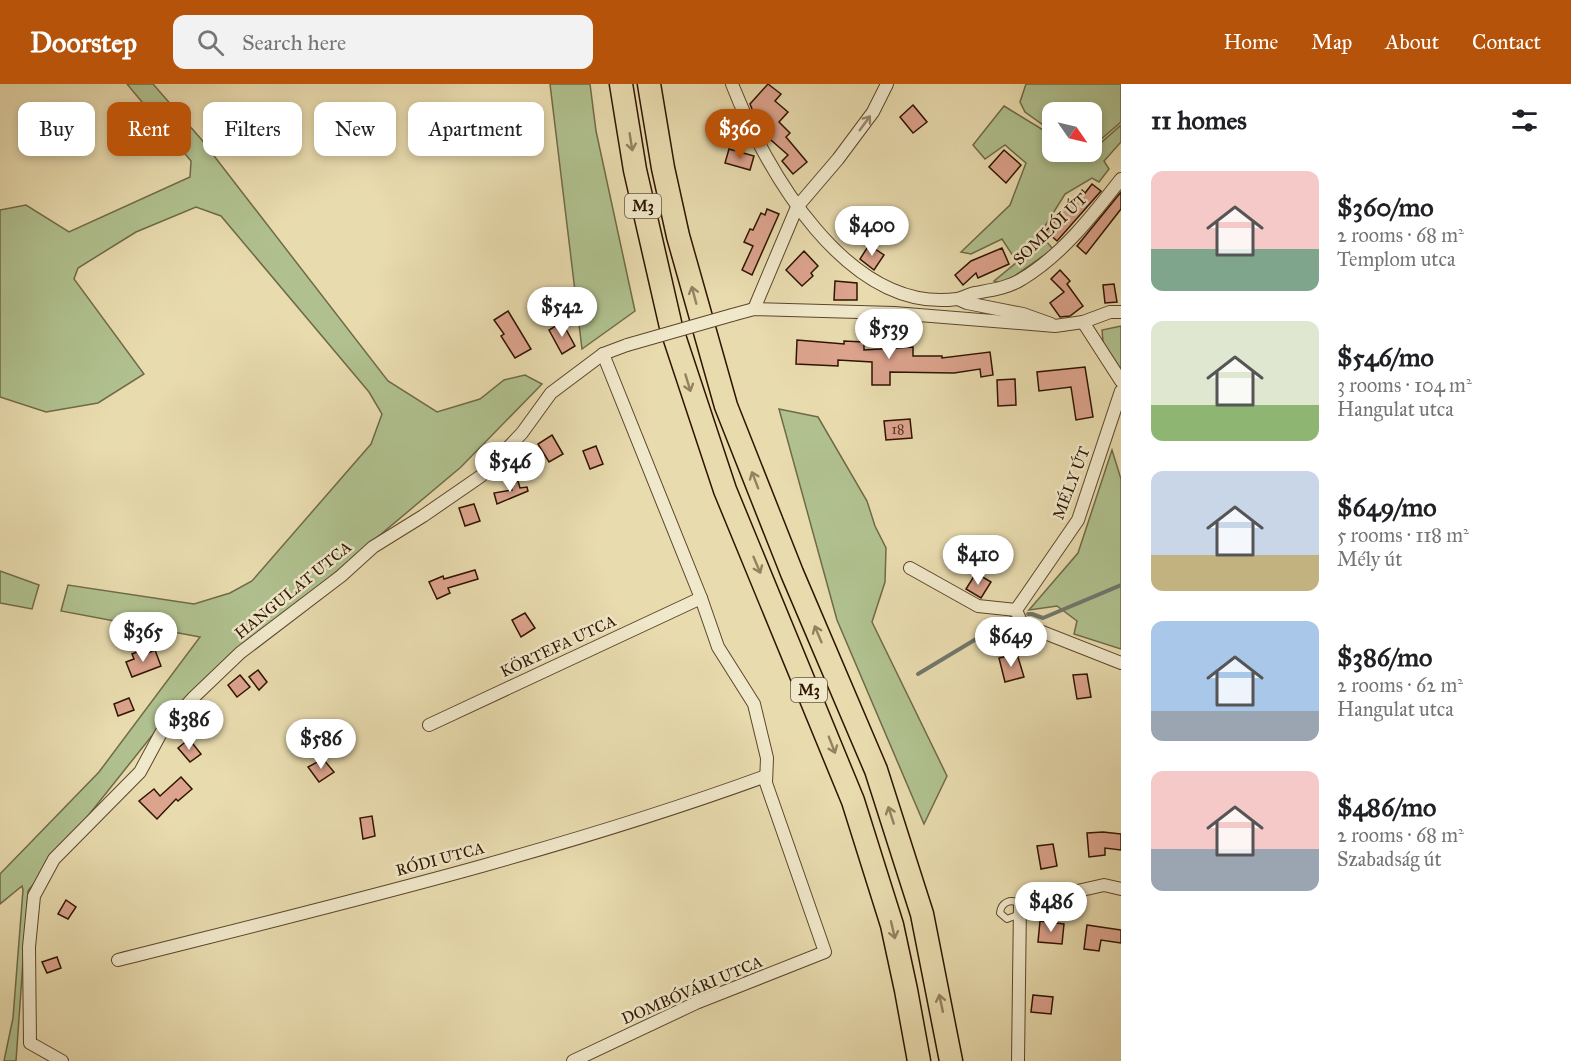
<!DOCTYPE html>
<meta charset="utf-8">
<style>
body{margin:0;font-family:"IM FELL Great Primer",serif;background:#f2f2f2;color:#202124;height:100vh;display:flex;flex-direction:column;font-size:22px;white-space:nowrap}
*{box-sizing:border-box;margin:0}
p{font-size:20px;color:#757577}
.icon{flex:none;width:33px;height:33px;fill:none;stroke:currentColor;stroke-width:2;stroke-linecap:round;stroke-linejoin:round}
.map{position:relative;flex:1;overflow:hidden}
.side{display:flex;flex-direction:column;background:#fff;width:450px}
.side>*{flex:none}
.guide{position:absolute;left:18px;top:18px;width:570px;height:54px;display:flex;gap:12px}
.needle{width:39px;rotate:124deg}
.tools{position:absolute;left:1042px;top:18px;display:grid;gap:12px}
.tools a{display:grid;place-items:center;width:60px;height:60px;border-radius:12px;background:#fff;box-shadow:0 3px 9px #0003;font-size:30px}
.price{position:absolute;translate:-50% -51px;padding:0 14px;border-radius:21px;background:#fff;color:#222;font-size:20px;line-height:39px;filter:drop-shadow(0 2px 3px #0008)}
.price::after{content:'';position:absolute;left:50%;top:36px;width:18px;height:14px;margin-left:-9px;background:inherit;clip-path:polygon(0 0,100% 0,50% 100%)}
.price.selected{background:#b45309;color:#fff}
ul{padding:0;list-style:none}
li{display:flex;align-items:center;gap:18px;height:150px;padding:0 30px}
li span{display:grid;place-items:center;flex:none;width:168px;height:120px;border-radius:12px;color:#555}
li>.icon{margin-inline-start:auto}
span .icon{width:72px;height:72px;fill:#fffc;stroke-width:1}
li b{font-size:26px}
h2{display:flex;justify-content:space-between;align-items:center;height:72px;padding:0 30px;font-size:26px}
.chip{padding:0 21px;border-radius:12px;background:#fff;box-shadow:0 3px 9px #0003;font-size:21px;line-height:54px}
.chip.selected{background:#b45309;color:#fff}
header{display:flex;align-items:center;gap:36px;box-sizing:border-box;height:84px;padding:0 30px;background:#b45309;color:#fff}
header strong{font-size:28px}
nav{display:flex;gap:33px;margin-inline-start:auto;font-size:21px}
.search{width:420px;height:54px;background:#f2f2f2;display:flex;align-items:center;gap:15px;box-sizing:border-box;padding:0 21px;border-radius:12px;color:#757577;font-size:22px}
main{display:flex;flex:1;min-height:0}
.map>svg:first-child{display:block}
</style>
<header>
<strong>Doorstep</strong>
<div class="search"><svg class="icon" aria-label="search" viewBox="0 0 24 24"><circle cx="10" cy="10" r="6"/><path d="M15 15l6 6"/></svg>Search here</div>
<nav><a>Home</a><a>Map</a><a>About</a><a>Contact</a></nav>
</header>
<main>
<div class="map">
<svg width="1121" height="977" viewBox="0 0 1121 977">
<rect width="100%" height="100%" fill="#e8dbae"/>
<filter id="stains"><feTurbulence type="fractalNoise" baseFrequency=".00333" numOctaves="4"/><feColorMatrix values="0 0 0 0 .2 0 0 0 0 .09 0 0 0 0 .02 0 0 0 .5 -.17"/></filter>
<radialGradient id="worn" r=".72"><stop offset=".6" stop-color="#630" stop-opacity="0"/><stop offset="1" stop-color="#630" stop-opacity=".3"/></radialGradient>
<g fill="#b0c18f" stroke="#706a48" stroke-width="1.5">
<polygon points="127,0 153,0 201,55 388,297 437,328 480,315 504,296 525,291 542,300 461,383 174,624 28,807 16,977 4,977 13,934 23,806 22,802 0,820 0,790 99,688 200,553 61,527 68,501 194,520 230,509 252,497 371,360 382,330 369,308 221,132 196,123 136,148 78,184 74,195 144,290 98,319 46,328 0,313 0,126 26,121 69,148 190,93 191,77"/>
<polygon points="550,0 590,0 596,47 635,227 582,265"/>
<polygon points="1026,0 1121,0 1121,38 1092,63 1092,28 1053,28 1053,48 1025,28 1020,18"/>
<polygon points="1004,22 1053,52 1053,68 1078,68 1086,72 1121,41 1121,58 1104,77 1109,85 1099,98 1092,94 1065,110 1040,150 1053,165 1003,200 994,197 1017,178 1002,155 971,170 961,168 1010,121 1026,79 1005,61 985,75 973,61"/>
<polygon points="1121,242 1121,285 1104,269 1102,246"/>
<polygon points="779,325 818,333 867,417 875,442 886,464 885,498 872,538 947,692 924,740 837,536"/>
<polygon points="1112,366 1121,395 1121,565 1074,550 1077,537 1057,522 1029,526 1078,469"/>
<polygon points="0,487 39,501 32,525 0,519"/>
</g>
<g fill="none" stroke-linecap="round" stroke-linejoin="round">
<g stroke="#70776d" stroke-width="4">
<polyline points="1028,530 1032,530 1043,534 1121,501"/>
<polyline points="918,590 1011,534"/>
</g>
</g>
<g fill="#dca38d" stroke="#2f1400" stroke-width="1.5">
<polygon points="768,0 781,10 775,17 788,28 779,38 790,49 786,53 807,78 793,90 782,77 788,71 763,49 762,46 766,42 754,30 750,20"/>
<polygon points="913,21 927,38 913,49 900,33"/>
<polygon points="729,65 754,72 750,86 725,79"/>
<polygon points="1004,66 1021,81 1006,99 989,83"/>
<polygon points="1092,100 1101,107 1057,157 1046,147 1061,130 1060,129 1082,106 1085,109"/>
<polygon points="1121,108 1121,125 1086,170 1077,162"/>
<polygon points="767,125 779,130 752,191 742,186 753,162 744,158 750,145 753,146 761,129 765,131"/>
<polygon points="869,161 884,171 874,186 860,175"/>
<polygon points="1002,164 1009,180 978,194 976,189 963,201 955,191 971,177"/>
<polygon points="804,167 818,182 811,189 813,192 802,202 786,186"/>
<polygon points="1060,186 1070,197 1067,200 1083,222 1070,232 1060,233 1050,219 1064,208 1051,195"/>
<polygon points="835,197 857,199 857,216 834,216"/>
<polygon points="1114,200 1117,218 1105,219 1103,201"/>
<polygon points="508,227 531,265 515,274 501,252 504,250 494,236"/>
<polygon points="562,238 575,262 562,270 549,246"/>
<polygon points="797,256 844,260 844,257 864,258 864,266 913,263 913,272 942,272 942,274 990,268 993,291 981,293 980,285 954,289 890,288 890,301 872,301 872,278 838,276 838,282 796,280"/>
<polygon points="1085,283 1093,333 1076,336 1071,303 1039,307 1037,288"/>
<polygon points="1015,295 1016,321 998,322 997,296"/>
<polygon points="910,335 912,354 886,356 884,337"/>
<polygon points="552,351 563,370 549,378 538,360"/>
<polygon points="596,362 603,380 590,385 583,367"/>
<polygon points="518,397 520,404 527,403 528,407 497,420 494,409 512,406 510,400"/>
<polygon points="474,420 480,437 465,442 459,424"/>
<polygon points="475,486 478,495 448,504 450,509 437,515 429,498 443,492 444,495"/>
<polygon points="976,489 991,498 981,514 966,505"/>
<polygon points="525,529 535,544 521,553 512,536"/>
<polygon points="144,565 146,570 155,566 161,582 132,593 126,578 134,575 132,570"/>
<polygon points="1017,570 1024,593 1005,598 999,574"/>
<polygon points="258,586 267,598 259,606 249,593"/>
<polygon points="1087,590 1091,613 1077,615 1073,591"/>
<polygon points="240,591 250,603 237,613 228,601"/>
<polygon points="129,614 134,626 118,632 114,620"/>
<polygon points="189,655 201,670 190,678 178,664"/>
<polygon points="323,675 334,688 319,698 308,683"/>
<polygon points="181,693 192,705 178,717 176,715 157,735 139,717 154,705 160,712"/>
<polygon points="372,732 375,752 363,755 360,734"/>
<polygon points="1103,748 1121,750 1121,766 1105,764 1105,771 1089,773 1087,749"/>
<polygon points="1053,760 1057,782 1041,785 1037,762"/>
<polygon points="66,816 76,823 68,835 58,830"/>
<polygon points="1040,837 1064,840 1062,860 1038,858"/>
<polygon points="1087,841 1121,846 1121,859 1101,856 1099,867 1084,865"/>
<polygon points="57,873 61,884 47,889 42,878"/>
<polygon points="1033,911 1053,913 1051,930 1031,928"/>
</g>
<g fill="none" stroke-linecap="round" stroke-linejoin="round">
<g stroke="#5d462c" stroke-width="8">
<path id="service" d="M1020,830L1007,835L1000,829C1001,818 1011,814 1020,820"/>
</g>
<g stroke="#5d462c" stroke-width="14">
<g id="minor">
<path d="M732,0C765,85 847,230 957,215C963,214 969,210 975,209C991,206 1008,204 1022,195C1062,171 1093,131 1121,95"/>
<polyline points="958,215 967,219 1023,230 1051,240"/>
<polyline points="754,225 797,123 838,75 873,28 887,0"/>
<polyline points="732,231 754,225 894,229 1055,242 1083,238 1110,228 1121,228"/>
<polyline points="1083,238 1121,297"/>
<polyline points="1121,307 1078,436 1016,526 1022,540 1121,579"/>
<polyline points="910,484 978,522 1016,526"/>
<polyline points="429,641 701,514"/>
<path d="M118,876C335,821 555,769 766,692"/>
<polyline points="62,977 30,959 29,863 34,812 54,775 140,688 161,649 194,613 240,569 341,492 373,463 423,432 481,392 522,349 551,309 603,270 627,261"/>
<polyline points="573,977 696,919 825,868 766,699 767,674 754,620 718,563 701,514 603,270"/>
<polyline points="1018,977 1020,820 1104,801 1121,805"/>
</g>
</g>
<g stroke="#2f1400" stroke-width="25">
<g id="motorway">
<polyline points="621,0 635,86 671,243 725,406 853,717 892,841 906,906 919,977"/>
<polyline points="649,0 663,84 678,152 726,322 792,489 876,686 922,830 951,977"/>
</g>
</g>
<use href="#service" stroke="#f0e8ca" stroke-width="6"/>
<use href="#minor" stroke="#f0e8ca" stroke-width="12"/>
<use href="#motorway" stroke="#e8dbae" stroke-width="22"/>
<g stroke="#5d462c" stroke-width="14" stroke-linecap="butt">
<polyline id="minor-bridge" points="627,261 732,231"/>
</g>
<use href="#minor-bridge" stroke="#f0e8ca" stroke-width="12"/>
</g>
<defs><path id="oneway-shaft" d="M-6 0H5M1.5-3L5.5 0L1.5 3" fill="none" stroke-width="1.6" stroke-linecap="round" stroke-linejoin="round" transform="scale(1.5)"/></defs>
<use stroke="#99896f" href="#oneway-shaft" transform="translate(865 39) rotate(-54)"/>
<g stroke="#958160">
<use href="#oneway-shaft" transform="translate(631 58) rotate(81)"/>
<use href="#oneway-shaft" transform="translate(694 211) rotate(-105)"/>
<use href="#oneway-shaft" transform="translate(688 299) rotate(73)"/>
<use href="#oneway-shaft" transform="translate(755 396) rotate(-111)"/>
<use href="#oneway-shaft" transform="translate(757 481) rotate(67)"/>
<use href="#oneway-shaft" transform="translate(818 550) rotate(-113)"/>
<use href="#oneway-shaft" transform="translate(832 661) rotate(69)"/>
<use href="#oneway-shaft" transform="translate(891 731) rotate(-108)"/>
<use href="#oneway-shaft" transform="translate(893 846) rotate(77)"/>
<use href="#oneway-shaft" transform="translate(941 919) rotate(-102)"/>
</g>
<g text-anchor="middle" dominant-baseline="central" stroke-width="5" stroke-linejoin="round" paint-order="stroke">
<g font-size="14" fill="#5a3823">
<text x="898" y="345">18</text>
</g>
<g fill="#f0e8ca" stroke="#69543d" stroke-width="1.5">
<rect x="625" y="110" width="36" height="24" rx="4.5"/>
<rect x="791" y="594" width="36" height="24" rx="4.5"/>
</g>
<g font-size="15" font-weight="bold" fill="#2f1400">
<text x="643" y="122">M3</text>
<text x="809" y="606">M3</text>
</g>
<g font-size="16" fill="#2f1400" stroke="#f0e8ca">
<text transform="translate(1050 145) rotate(-44)">SOMLÓI ÚT</text>
<text transform="translate(1071 399) rotate(-69)">MÉLY ÚT</text>
<text transform="translate(293 506) rotate(-39)">HANGULAT UTCA</text>
<text transform="translate(558 562) rotate(-25)">KÖRTEFA UTCA</text>
<text transform="translate(440 775) rotate(-15)">RÓDI UTCA</text>
<text transform="translate(692 906) rotate(-23)">DOMBÓVÁRI UTCA</text>
</g>
</g>
<rect width="100%" height="100%" filter="url(#stains)"/>
<rect width="100%" height="100%" fill="url(#worn)"/>
</svg>
<div class="tools">
<a><svg class="needle" viewBox="-14 -14 28 28"><path d="M0-13l5 13h-10z" fill="#e53935"/><path d="M0 13l5-13h-10z" fill="#757577"/></svg></a>
</div>
<b class="price selected" style="left:740px;top:76px">$360</b>
<b class="price" style="left:872px;top:173px">$400</b>
<b class="price" style="left:562px;top:254px">$542</b>
<b class="price" style="left:889px;top:276px">$539</b>
<b class="price" style="left:510px;top:409px">$546</b>
<b class="price" style="left:978px;top:502px">$410</b>
<b class="price" style="left:143px;top:579px">$365</b>
<b class="price" style="left:1011px;top:584px">$649</b>
<b class="price" style="left:189px;top:667px">$386</b>
<b class="price" style="left:321px;top:686px">$586</b>
<b class="price" style="left:1051px;top:849px">$486</b>
<div class="guide">
<a class="chip">Buy</a>
<a class="chip selected">Rent</a>
<a class="chip">Filters</a>
<a class="chip">New</a>
<a class="chip">Apartment</a>
</div>
</div>
<section class="side">
<h2>11 homes<svg class="icon" aria-label="filters" viewBox="0 0 24 24"><path d="M4 7h16M4 17h16"/><circle cx="9" cy="7" r="2"/><circle cx="15" cy="17" r="2"/></svg></h2>
<ul>
<li><span style="background:linear-gradient(#f6c9c9 65%,#7fa58c 0)"><svg class="icon" aria-label="home" viewBox="0 0 24 24"><path d="M3 11l9-7 9 7M6 9v11h12V9"/></svg></span><div><b>$360/mo</b><p>2 rooms · 68 m²</p><p>Templom utca</p></div></li>
<li><span style="background:linear-gradient(#dfe7d0 70%,#8fb573 0)"><svg class="icon" aria-label="home" viewBox="0 0 24 24"><path d="M3 11l9-7 9 7M6 9v11h12V9"/></svg></span><div><b>$546/mo</b><p>3 rooms · 104 m²</p><p>Hangulat utca</p></div></li>
<li><span style="background:linear-gradient(#c9d6e8 70%,#c2b280 0)"><svg class="icon" aria-label="home" viewBox="0 0 24 24"><path d="M3 11l9-7 9 7M6 9v11h12V9"/></svg></span><div><b>$649/mo</b><p>5 rooms · 118 m²</p><p>Mély út</p></div></li>
<li><span style="background:linear-gradient(#a9c7e8 75%,#9aa5b1 0)"><svg class="icon" aria-label="home" viewBox="0 0 24 24"><path d="M3 11l9-7 9 7M6 9v11h12V9"/></svg></span><div><b>$386/mo</b><p>2 rooms · 62 m²</p><p>Hangulat utca</p></div></li>
<li><span style="background:linear-gradient(#f6c9c9 65%,#9aa5b1 0)"><svg class="icon" aria-label="home" viewBox="0 0 24 24"><path d="M3 11l9-7 9 7M6 9v11h12V9"/></svg></span><div><b>$486/mo</b><p>2 rooms · 68 m²</p><p>Szabadság út</p></div></li>
</ul>
</section>
</main>
